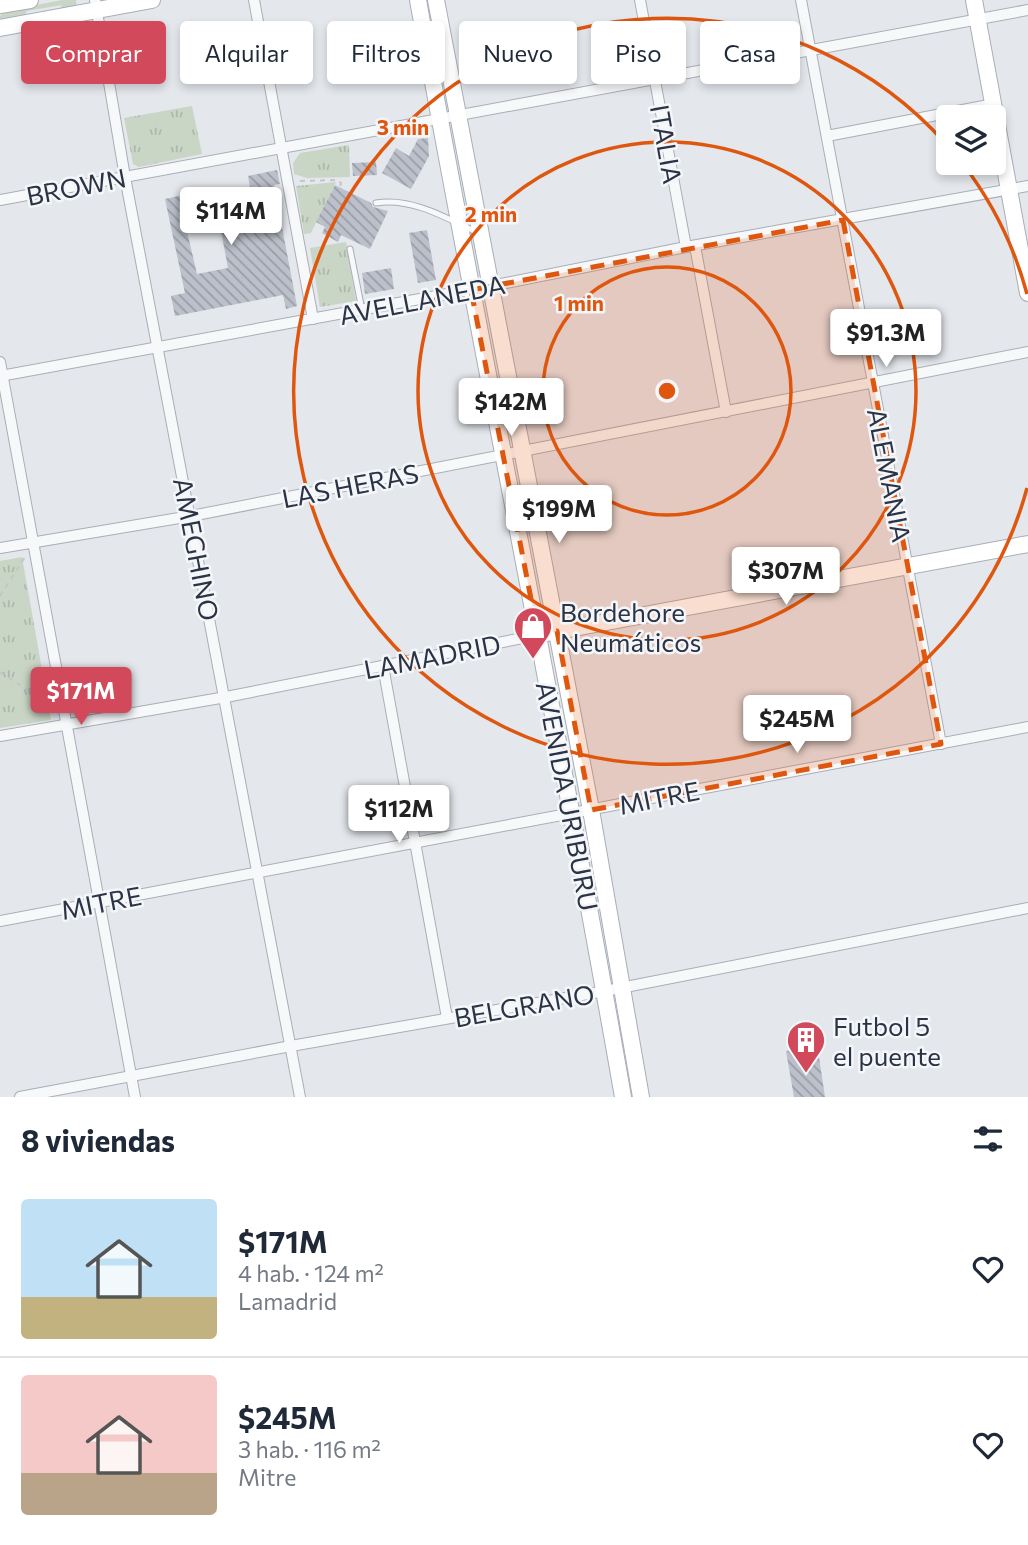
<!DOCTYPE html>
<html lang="es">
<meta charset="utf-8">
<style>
body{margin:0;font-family:Commissioner,sans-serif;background:#f2f2f3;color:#1f2937;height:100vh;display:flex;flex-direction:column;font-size:26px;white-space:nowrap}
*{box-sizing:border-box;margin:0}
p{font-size:23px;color:#747a83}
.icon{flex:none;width:38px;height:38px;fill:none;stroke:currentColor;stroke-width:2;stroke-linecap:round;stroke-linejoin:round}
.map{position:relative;height:1097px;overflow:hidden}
.side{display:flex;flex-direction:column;background:#fff;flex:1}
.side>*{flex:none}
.hud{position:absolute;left:21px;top:21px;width:987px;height:63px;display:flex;gap:14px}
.tools{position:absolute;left:936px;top:105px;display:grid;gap:14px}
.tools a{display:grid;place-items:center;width:70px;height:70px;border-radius:7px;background:#fff;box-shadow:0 4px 10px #0003;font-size:35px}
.price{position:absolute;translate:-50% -60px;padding:0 16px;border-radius:7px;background:#fff;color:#222;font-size:23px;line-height:46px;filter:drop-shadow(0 2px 4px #0008)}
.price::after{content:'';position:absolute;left:50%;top:42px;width:21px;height:16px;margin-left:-10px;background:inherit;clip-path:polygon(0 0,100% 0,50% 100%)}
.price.active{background:#d1495b;color:#fff}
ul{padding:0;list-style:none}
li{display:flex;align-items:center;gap:21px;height:175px;padding:0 21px}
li+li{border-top:2px solid #e0e1e3}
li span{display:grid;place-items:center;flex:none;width:196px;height:140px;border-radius:7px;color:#555}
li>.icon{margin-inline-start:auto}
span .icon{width:84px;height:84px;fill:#fffc;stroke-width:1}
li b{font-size:30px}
h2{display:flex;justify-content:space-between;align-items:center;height:84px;padding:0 21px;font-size:30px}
.chip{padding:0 24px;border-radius:7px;background:#fff;box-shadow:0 4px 10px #0003;font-size:24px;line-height:63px}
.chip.active{background:#d1495b;color:#fff}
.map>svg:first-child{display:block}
</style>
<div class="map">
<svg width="1028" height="1097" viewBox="0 0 1028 1097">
<defs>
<pattern id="park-tufts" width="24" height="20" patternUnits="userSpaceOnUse" patternTransform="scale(1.75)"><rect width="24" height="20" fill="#c9d6c5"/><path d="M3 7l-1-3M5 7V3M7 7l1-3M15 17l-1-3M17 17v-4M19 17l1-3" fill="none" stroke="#adb8ab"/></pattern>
<pattern id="building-back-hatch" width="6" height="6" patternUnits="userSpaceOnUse" patternTransform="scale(1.75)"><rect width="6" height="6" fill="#bbc0ca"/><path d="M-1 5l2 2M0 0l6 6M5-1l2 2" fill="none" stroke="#989da6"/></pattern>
</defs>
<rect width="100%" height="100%" fill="#e4e7ec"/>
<polygon fill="#c9d6c5" points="62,0 76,0 77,10 58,13 62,5 27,11 22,20 0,24 0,16 5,11"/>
<g fill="url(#park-tufts)">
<polygon points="192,106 202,154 139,167 133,164 124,118"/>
<polygon points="349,145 350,177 307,178 294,174 293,163 300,153"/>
<polygon points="336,182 311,233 304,234 296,186"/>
<polygon points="346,242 356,301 320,307 310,248"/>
<polygon points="22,557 51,720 0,728 0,561"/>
</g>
<g fill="url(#building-back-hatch)" fill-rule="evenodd">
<polygon points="428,138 429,156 411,189 382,173 396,148 409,156 418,139"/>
<polygon points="376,162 377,175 353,176 352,163"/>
<path d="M277,170L280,184L274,185L297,306L286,309L283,295L175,316L171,296L185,293L165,199L210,189L211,194L250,187L248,176ZM219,220L228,268L197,274L186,227Z"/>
<polygon points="335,185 371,203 373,207 388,211 370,249 341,235 338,242 322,233 325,227 316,222"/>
<polygon points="427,230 436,280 418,283 409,233"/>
<polygon points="391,268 394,289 365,294 362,273"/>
<polygon points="817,1044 825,1097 794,1097 786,1051"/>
</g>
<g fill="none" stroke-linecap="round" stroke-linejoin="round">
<g stroke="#a9aeb7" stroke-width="7">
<g id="lane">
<path d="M376,203C410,197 445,217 476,232"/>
<polyline points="350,249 362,310"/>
</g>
</g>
<g stroke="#a9aeb7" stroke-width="12">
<g id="street">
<polyline points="95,0 125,177 300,1097"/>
<polyline points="254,0 313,319"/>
<polyline points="640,0 686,247"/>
<polyline points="801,0 941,744"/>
<polyline points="827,136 994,104"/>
<polyline points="0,200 1028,10"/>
<polyline points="695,246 726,412"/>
<polyline points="0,362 135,1097"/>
<polyline points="0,376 491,286 686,247 1028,186"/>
<polyline points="0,548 191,516 1028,352"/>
<polyline points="383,666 447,1018"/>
<polyline points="0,736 226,697 538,635"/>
<polyline points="0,921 1028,727"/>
<polyline points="20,1097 291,1046 605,991 1028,908"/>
</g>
</g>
<g stroke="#a9aeb7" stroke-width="18">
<g id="secondary">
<path d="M418,0C484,366 559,730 623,1097"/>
<polyline points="436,0 591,810 641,1097"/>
<polyline points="974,0 1028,293"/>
<polyline points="0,5 30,0"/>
<polyline points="0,28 152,0"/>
<polyline points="547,633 1028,544"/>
</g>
</g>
<g stroke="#c2c5cb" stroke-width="2" stroke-dasharray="5 5" stroke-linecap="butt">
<polyline points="300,181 337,180 341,183 340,188"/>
<polyline points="0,596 25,557"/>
<polyline points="0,672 52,706"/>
</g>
<use href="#lane" stroke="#f7f8fa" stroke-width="5"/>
<use href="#street" stroke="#f7f8fa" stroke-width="10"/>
<use href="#secondary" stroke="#fff" stroke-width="16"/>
</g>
<path fill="#df570f" fill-opacity="0.2" stroke="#df570f" stroke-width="5" stroke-dasharray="14 9" stroke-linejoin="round" d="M843,220L941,744L591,810L557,631L538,635L471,290Z"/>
<g fill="none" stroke="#df570f" stroke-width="3.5">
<circle cx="667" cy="391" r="124"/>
<circle cx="667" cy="391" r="249"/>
<path d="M1027 488A373 373 0 1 1 946 144M963 164A373 373 0 0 1 1027 294"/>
</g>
<defs>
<g id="shop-pin" transform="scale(2.0125)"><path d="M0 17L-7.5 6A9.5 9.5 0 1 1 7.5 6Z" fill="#d1495b" stroke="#f4f6f9"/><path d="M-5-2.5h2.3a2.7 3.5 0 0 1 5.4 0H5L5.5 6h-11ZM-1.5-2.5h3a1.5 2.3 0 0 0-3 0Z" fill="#fff"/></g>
<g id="building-pin" transform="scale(2.0125)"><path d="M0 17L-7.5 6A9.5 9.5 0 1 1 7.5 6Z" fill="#d1495b" stroke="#f4f6f9"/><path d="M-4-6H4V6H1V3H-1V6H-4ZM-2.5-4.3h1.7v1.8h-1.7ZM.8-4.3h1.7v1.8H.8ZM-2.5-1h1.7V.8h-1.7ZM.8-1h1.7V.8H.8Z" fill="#fff"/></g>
</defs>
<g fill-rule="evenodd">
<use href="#shop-pin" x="533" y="626"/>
<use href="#building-pin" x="806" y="1040"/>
</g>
<g text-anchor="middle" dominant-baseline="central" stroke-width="5" stroke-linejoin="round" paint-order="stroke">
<g font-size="26" fill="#2b3445" stroke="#f4f6f9">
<text transform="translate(667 144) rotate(80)">ITALIA</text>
<text transform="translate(76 186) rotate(-11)">BROWN</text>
<text transform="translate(422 299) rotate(-11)">AVELLANEDA</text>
<text transform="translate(890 475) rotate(79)">ALEMANIA</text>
<text transform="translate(350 485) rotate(-11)">LAS HERAS</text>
<text transform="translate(197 549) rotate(79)">AMEGHINO</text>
<text transform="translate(432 656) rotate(-11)">LAMADRID</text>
<text transform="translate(568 796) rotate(79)">AVENIDA URIBURU</text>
<text transform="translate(659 797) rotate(-11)">MITRE</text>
<text transform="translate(101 902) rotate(-11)">MITRE</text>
<text transform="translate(524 1005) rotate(-10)">BELGRANO</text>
</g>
<g font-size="26" fill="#2b3445" stroke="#f4f6f9" text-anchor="start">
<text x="560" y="611">Bordehore<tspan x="560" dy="30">Neumáticos</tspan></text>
<text x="833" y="1025">Futbol 5<tspan x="833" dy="30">el puente</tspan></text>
</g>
</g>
<circle cx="667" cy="391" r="10" fill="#df570f" stroke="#f4f6f9" stroke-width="3.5"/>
<g font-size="21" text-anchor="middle" font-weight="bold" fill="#df570f" stroke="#f4f6f9" stroke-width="5" stroke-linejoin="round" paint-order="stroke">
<text x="403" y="135">3 min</text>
<text x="491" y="222">2 min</text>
<text x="579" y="311">1 min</text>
</g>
</svg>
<div class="tools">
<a><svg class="icon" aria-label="layers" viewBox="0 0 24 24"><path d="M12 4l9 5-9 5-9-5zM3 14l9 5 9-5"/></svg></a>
</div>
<b class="price" style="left:231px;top:247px">$114M</b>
<b class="price" style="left:886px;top:369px">$91.3M</b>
<b class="price" style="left:511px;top:438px">$142M</b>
<b class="price" style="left:559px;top:545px">$199M</b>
<b class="price" style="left:786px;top:607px">$307M</b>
<b class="price active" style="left:81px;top:727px">$171M</b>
<b class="price" style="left:797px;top:755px">$245M</b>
<b class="price" style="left:399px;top:845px">$112M</b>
<div class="hud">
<a class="chip active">Comprar</a>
<a class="chip">Alquilar</a>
<a class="chip">Filtros</a>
<a class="chip">Nuevo</a>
<a class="chip">Piso</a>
<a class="chip">Casa</a>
</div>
</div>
<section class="side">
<h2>8 viviendas<svg class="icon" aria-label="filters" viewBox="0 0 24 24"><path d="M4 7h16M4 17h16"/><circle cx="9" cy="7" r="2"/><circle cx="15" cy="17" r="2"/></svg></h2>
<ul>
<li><span style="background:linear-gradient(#bfe0f5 70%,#c2b280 0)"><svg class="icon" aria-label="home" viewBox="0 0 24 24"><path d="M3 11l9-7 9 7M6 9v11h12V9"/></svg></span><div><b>$171M</b><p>4 hab. · 124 m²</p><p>Lamadrid</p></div><svg class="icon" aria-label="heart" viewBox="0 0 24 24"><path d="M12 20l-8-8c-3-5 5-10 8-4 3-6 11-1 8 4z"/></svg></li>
<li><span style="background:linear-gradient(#f6c9c9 70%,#b9a48a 0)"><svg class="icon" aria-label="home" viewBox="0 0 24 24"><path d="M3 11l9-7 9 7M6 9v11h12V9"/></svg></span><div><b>$245M</b><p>3 hab. · 116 m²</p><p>Mitre</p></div><svg class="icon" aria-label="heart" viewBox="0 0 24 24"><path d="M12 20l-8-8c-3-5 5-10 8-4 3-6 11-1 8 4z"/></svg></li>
</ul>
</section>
